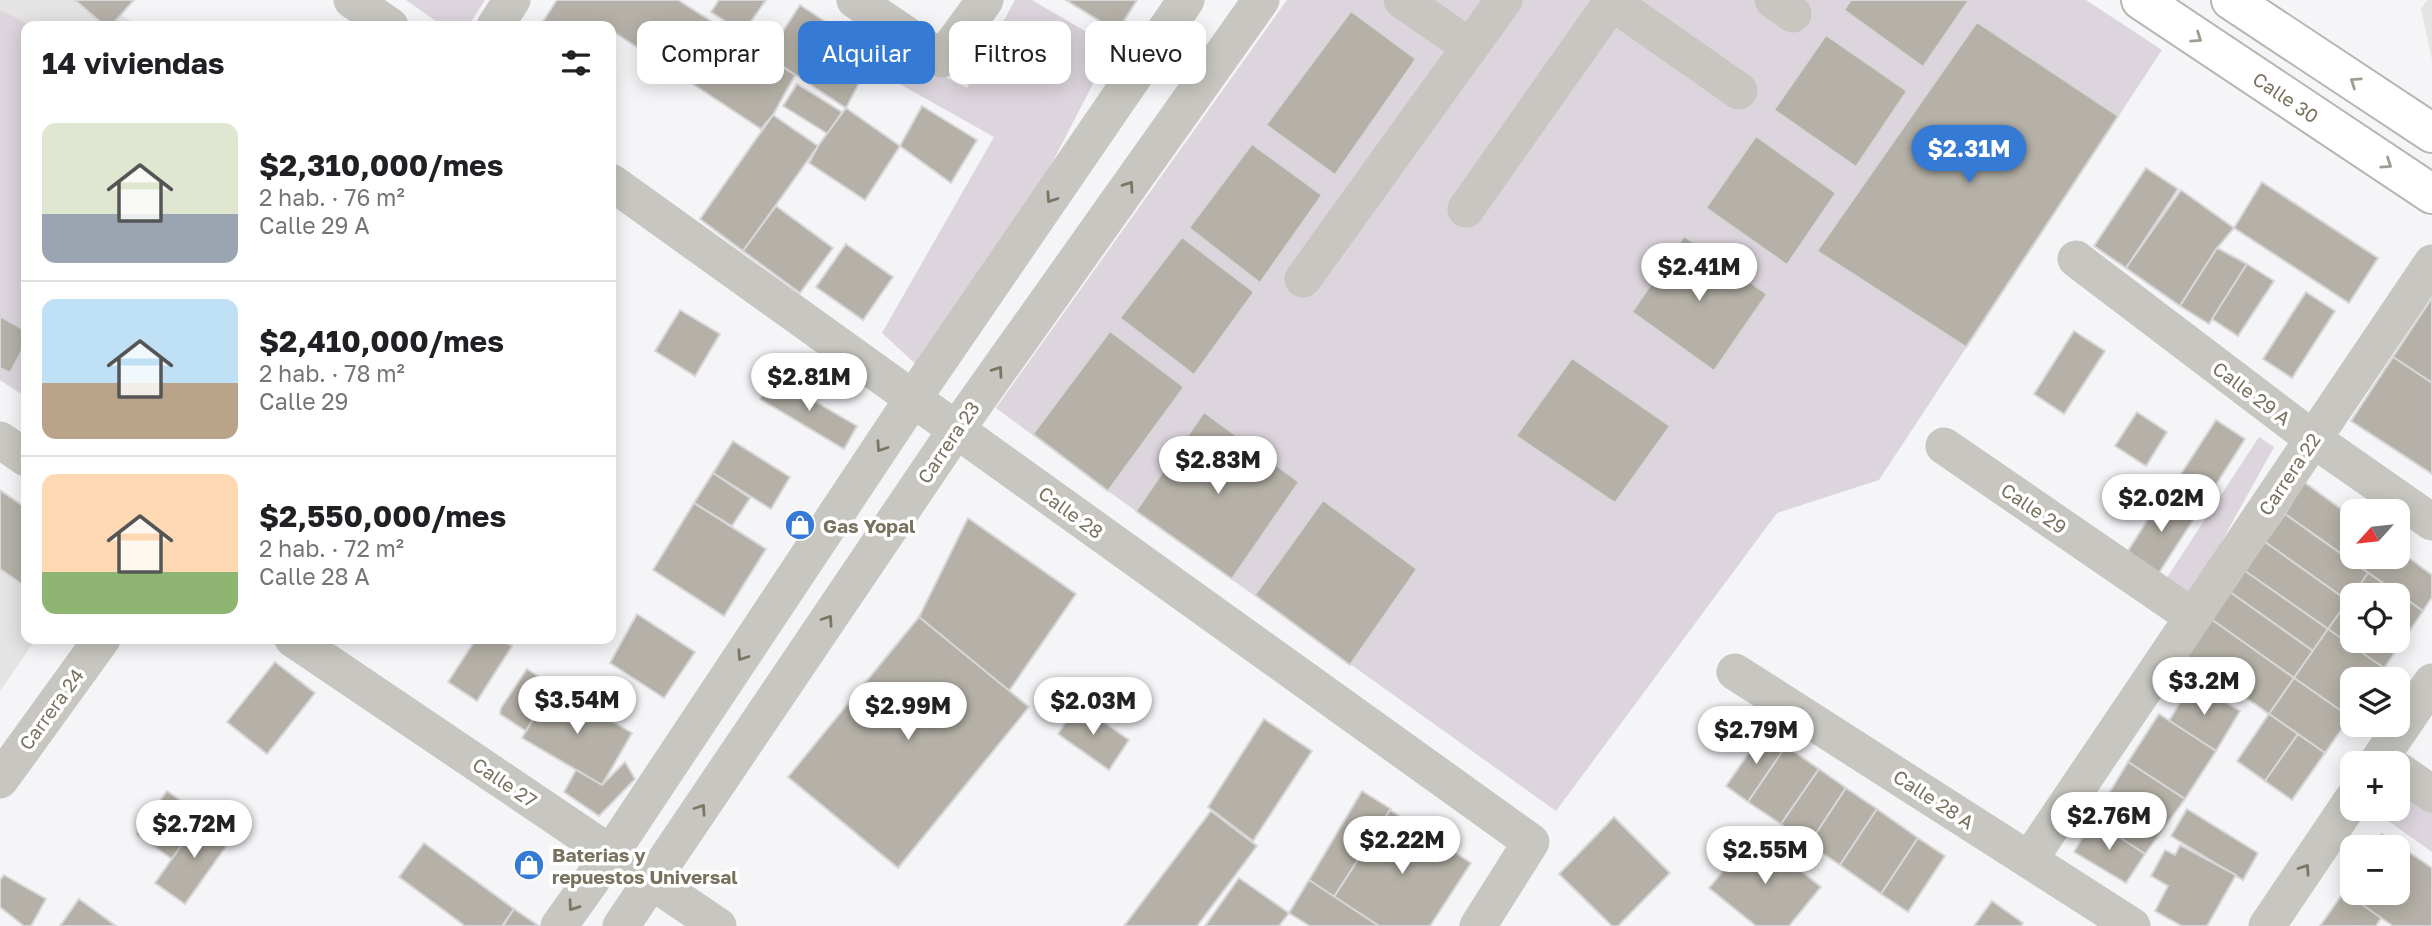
<!DOCTYPE html>
<html lang="es">
<meta charset="utf-8">
<style>
body{margin:0;font-family:"Golos Text",sans-serif;background:#f2f2f2;color:#202124;height:100vh;display:flex;flex-direction:column;font-size:26px;white-space:nowrap}
*{box-sizing:border-box;margin:0}
p{font-size:23px;color:#757577}
.icon{flex:none;width:38px;height:38px;fill:none;stroke:currentColor;stroke-width:2;stroke-linecap:round;stroke-linejoin:round}
.map{position:relative;flex:1;overflow:hidden}
.drawer{position:absolute;left:21px;top:21px;width:595px;height:623px;display:flex;flex-direction:column;background:#fff;border-radius:14px;box-shadow:0 4px 18px #0003}
.drawer>*{flex:none}
.guide{position:absolute;left:637px;top:21px;width:665px;height:63px;display:flex;gap:14px}
.needle{width:46px;rotate:243deg}
.controls{position:absolute;left:2340px;top:499px;display:grid;gap:14px}
.controls a{display:grid;place-items:center;width:70px;height:70px;border-radius:14px;background:#fff;box-shadow:0 4px 18px #0003;font-size:35px}
.price{position:absolute;translate:-50% -60px;padding:0 16px;border-radius:24px;background:#fff;color:#222;font-size:23px;line-height:46px;filter:drop-shadow(0 2px 4px #0008)}
.price::after{content:'';position:absolute;left:50%;top:42px;width:21px;height:16px;margin-left:-10px;background:inherit;clip-path:polygon(0 0,100% 0,50% 100%)}
.price.active{background:#357ad5;color:#fff}
ul{padding:0;list-style:none}
li{display:flex;align-items:center;gap:21px;height:175px;padding:0 21px}
li+li{border-top:2px solid #e0e0e0}
li span{display:grid;place-items:center;flex:none;width:196px;height:140px;border-radius:14px;color:#555}
li>.icon{margin-inline-start:auto}
span .icon{width:84px;height:84px;fill:#fffc;stroke-width:1}
li b{font-size:30px}
h2{display:flex;justify-content:space-between;align-items:center;height:84px;padding:0 21px;font-size:30px}
.tag{padding:0 24px;border-radius:14px;background:#fff;box-shadow:0 4px 18px #0003;font-size:24px;line-height:63px}
.tag.active{background:#357ad5;color:#fff}
.map>svg:first-child{display:block}
</style>
<div class="map">
<svg width="2432" height="926" viewBox="0 0 2432 926">
<rect width="100%" height="100%" fill="#f5f4f7"/>
<g fill="#e5e4e4">
<polygon points="0,0 95,0 139,26 26,26 26,397 0,380"/>
<polygon points="2427,0 2432,0 2432,60 2421,9"/>
<polygon points="0,490 26,508 26,639 36,639 0,691"/>
</g>
<g fill="#ddd5dd">
<polygon points="406,0 485,0 468,26 443,26"/>
<polygon points="1015,0 1032,0 1112,47 1036,194 921,369 882,333 994,137 864,64 873,39 967,88"/>
<polygon points="1287,0 2086,0 2162,50 1879,480 1777,513 1556,811 1108,491 996,408"/>
<polygon points="0,10 33,26 26,26 26,397 0,380"/>
<polygon points="2259,437 2274,447 2187,604 2162,585"/>
<polygon points="2398,784 2432,809 2432,852 2384,818 2386,809 2398,808"/>
</g>
<g fill="#b5b1a8" stroke="#d7d6d8" stroke-width="2">
<polygon points="75,0 134,0 111,26 105,26"/>
<polygon points="557,0 678,0 795,75 773,115 761,129 611,30 611,26 540,26"/>
<polygon points="719,0 766,0 743,33 711,12"/>
<polygon points="1066,0 1137,0 1117,32"/>
<polygon points="1851,0 1969,0 1923,67 1844,10"/>
<polygon points="800,5 860,45 844,69 861,79 846,108 767,56"/>
<polygon points="1351,11 1416,59 1335,175 1266,125"/>
<polygon points="1977,22 2118,116 1966,347 1817,251"/>
<polygon points="1977,22 2118,116 1966,347 1817,251"/>
<polygon points="1826,35 1907,91 1856,167 1774,110"/>
<polygon points="797,84 842,112 828,134 783,106"/>
<polygon points="922,106 977,140 951,183 900,146"/>
<polygon points="846,108 900,146 865,200 809,163 818,146"/>
<polygon points="773,115 818,146 743,251 700,219"/>
<polygon points="1756,136 1836,193 1787,265 1706,208"/>
<polygon points="1252,144 1322,195 1260,283 1189,228"/>
<polygon points="2146,168 2178,189 2126,268 2094,246"/>
<polygon points="2262,182 2378,258 2349,303 2234,228"/>
<polygon points="2181,190 2234,228 2217,248 2180,306 2126,268"/>
<polygon points="776,206 833,248 800,293 743,251"/>
<polygon points="1684,236 1767,294 1714,371 1632,312"/>
<polygon points="1182,237 1254,292 1194,375 1120,318"/>
<polygon points="846,244 893,277 863,320 816,287"/>
<polygon points="2217,248 2247,264 2209,324 2180,306"/>
<polygon points="2247,264 2274,281 2238,336 2212,319"/>
<polygon points="2306,292 2335,311 2292,378 2263,359"/>
<polygon points="2432,298 2432,383 2393,357"/>
<polygon points="680,310 720,334 695,376 655,351"/>
<polygon points="0,316 26,331 26,343 10,373 0,368"/>
<polygon points="1110,331 1184,387 1108,491 1033,434"/>
<polygon points="2074,331 2105,351 2064,414 2034,394"/>
<polygon points="2393,357 2432,383 2432,474 2351,421"/>
<polygon points="1572,358 1670,426 1615,503 1516,436"/>
<polygon points="773,377 857,426 844,449 760,399"/>
<polygon points="1204,412 1299,482 1232,579 1136,511"/>
<polygon points="2137,412 2167,432 2146,466 2115,446"/>
<polygon points="2216,420 2245,439 2201,508 2172,488"/>
<polygon points="733,441 790,477 771,509 713,473"/>
<polygon points="713,473 750,498 732,526 694,503"/>
<polygon points="2304,482 2352,517 2352,556 2398,556 2398,550 2432,575 2432,597 2423,611 2285,514"/>
<polygon points="2169,486 2201,508 2153,582 2121,562"/>
<polygon points="0,490 26,508 26,587 0,569"/>
<polygon points="1323,500 1417,569 1350,665 1255,595"/>
<polygon points="694,503 766,549 724,616 653,570"/>
<polygon points="2285,514 2368,573 2348,601 2265,542"/>
<polygon points="968,518 1076,594 1009,691 919,617"/>
<polygon points="2265,542 2348,601 2328,629 2245,571"/>
<polygon points="2245,571 2328,629 2313,651 2230,592"/>
<polygon points="2368,573 2423,611 2384,668 2328,629 2352,596 2352,640 2398,640 2398,595 2353,595"/>
<polygon points="2230,592 2313,651 2294,678 2211,619"/>
<polygon points="637,614 695,652 664,698 610,663"/>
<polygon points="919,617 1029,707 898,868 788,777"/>
<polygon points="2211,619 2294,678 2269,714 2186,655"/>
<polygon points="2328,629 2384,668 2376,679 2352,679 2352,714 2350,717 2294,678"/>
<polygon points="476,639 500,639 512,646 477,701 448,682"/>
<polygon points="275,662 315,693 267,754 227,722"/>
<polygon points="527,669 553,686 526,731 500,714 501,708"/>
<polygon points="2294,678 2350,717 2325,753 2269,714"/>
<polygon points="2192,683 2240,711 2216,751 2169,721"/>
<polygon points="553,686 632,733 602,785 522,738"/>
<polygon points="1078,704 1129,740 1109,770 1058,734"/>
<polygon points="2159,714 2216,751 2185,799 2128,762"/>
<polygon points="2269,714 2298,734 2265,781 2237,761"/>
<polygon points="1264,719 1312,751 1253,841 1208,807"/>
<polygon points="1764,731 1786,746 1748,802 1726,786"/>
<polygon points="2298,734 2325,753 2292,800 2265,781"/>
<polygon points="1786,746 1819,769 1781,824 1748,802"/>
<polygon points="625,762 635,779 599,816 564,792 576,770 602,785"/>
<polygon points="2128,762 2185,799 2145,854 2093,820"/>
<polygon points="1819,769 1846,788 1809,844 1781,824"/>
<polygon points="1846,788 1877,809 1840,865 1809,844"/>
<polygon points="167,791 202,816 172,859 137,834"/>
<polygon points="1362,791 1391,809 1334,897 1309,880"/>
<polygon points="1877,809 1918,838 1881,894 1840,865"/>
<polygon points="2187,809 2258,853 2243,880 2171,836"/>
<polygon points="1390,810 1471,863 1430,926 1379,926 1334,897"/>
<polygon points="1211,811 1257,846 1197,926 1124,926"/>
<polygon points="202,816 232,838 185,904 155,883"/>
<polygon points="1614,817 1670,873 1618,926 1612,926 1559,874"/>
<polygon points="2093,820 2145,854 2126,883 2074,852"/>
<polygon points="1754,833 1821,887 1789,926 1756,926 1709,888"/>
<polygon points="2382,834 2432,868 2432,926 2393,926 2344,892 2352,879 2352,892 2398,892 2398,847 2373,847"/>
<polygon points="1918,838 1945,856 1908,912 1881,894"/>
<polygon points="424,843 514,909 502,926 465,926 399,877"/>
<polygon points="2180,845 2236,875 2207,926 2182,926 2155,911 2168,886 2151,876 2165,850 2175,855"/>
<polygon points="4,875 46,899 31,926 24,926 0,907 0,880"/>
<polygon points="1239,878 1289,913 1279,926 1205,926"/>
<polygon points="1309,880 1379,926 1310,926 1289,913"/>
<polygon points="2344,892 2381,918 2376,926 2320,926"/>
<polygon points="79,899 116,926 60,926"/>
<polygon points="1992,901 2023,923 2021,926 1974,926"/>
<polygon points="514,909 539,926 503,926"/>
</g>
<g fill="none" stroke-linecap="round" stroke-linejoin="round">
<g stroke="#b8b6af" stroke-width="42">
<g id="major">
<polyline points="2141,0 2432,194"/>
<polyline points="2231,0 2432,133"/>
</g>
</g>
<g stroke="#c7c6c0" stroke-width="37">
<polyline points="352,0 390,26"/>
<polyline points="855,0 942,59 985,0"/>
<polyline points="1402,0 1470,47 1504,0"/>
<polyline points="1773,0 1793,14"/>
<polyline points="1612,2 1739,91"/>
<polyline points="495,26 512,0"/>
<polyline points="611,182 1531,842 1478,926"/>
<polyline points="1466,209 1613,0"/>
<polyline points="2076,259 2313,439 2432,522"/>
<polyline points="1303,279 1470,47"/>
<polyline points="0,440 26,458"/>
<polyline points="1944,446 2193,617"/>
<polyline points="293,639 718,926"/>
<polyline points="1735,672 2132,926"/>
<polyline points="2377,763 2432,682"/>
<polyline points="2398,770 2432,794"/>
<polyline points="0,780 102,639"/>
<polyline points="2029,860 2432,263"/>
<polyline points="559,926 611,853 912,400 1186,0"/>
<polyline points="621,926 956,430 1261,0"/>
<polyline points="2267,926 2352,800"/>
</g>
<use href="#major" stroke="#fff" stroke-width="38"/>
</g>
<defs><path id="oneway-chevron" d="M-2-3.5L2.5 0L-2 3.5" fill="none" stroke-width="1.6" stroke-linecap="round" stroke-linejoin="round" transform="scale(1.75)"/></defs>
<g stroke="#a09c8f">
<use href="#oneway-chevron" transform="translate(2197 38) rotate(34)"/>
<use href="#oneway-chevron" transform="translate(2355 82) rotate(-146)"/>
<use href="#oneway-chevron" transform="translate(2387 164) rotate(34)"/>
</g>
<g stroke="#7c7664">
<use href="#oneway-chevron" transform="translate(1129 186) rotate(-55)"/>
<use href="#oneway-chevron" transform="translate(1051 198) rotate(124)"/>
<use href="#oneway-chevron" transform="translate(998 371) rotate(-55)"/>
<use href="#oneway-chevron" transform="translate(881 447) rotate(124)"/>
<use href="#oneway-chevron" transform="translate(828 620) rotate(-56)"/>
<use href="#oneway-chevron" transform="translate(742 656) rotate(124)"/>
<use href="#oneway-chevron" transform="translate(701 809) rotate(-56)"/>
<use href="#oneway-chevron" transform="translate(2305 869) rotate(-56)"/>
<use href="#oneway-chevron" transform="translate(573 906) rotate(125)"/>
</g>
<defs>
<g id="shop-disc" transform="scale(1.575)"><circle r="9.5" fill="#357ad5" stroke="#fff"/><path d="M-5-2.5h2.3a2.7 3.5 0 0 1 5.4 0H5L5.5 6h-11ZM-1.5-2.5h3a1.5 2.3 0 0 0-3 0Z" fill="#fff"/></g>
</defs>
<g fill-rule="evenodd">
<use href="#shop-disc" x="800" y="525"/>
<use href="#shop-disc" x="529" y="865"/>
</g>
<g text-anchor="middle" dominant-baseline="central" stroke-width="7" stroke-linejoin="round" paint-order="stroke">
<g font-size="19" fill="#78725f" stroke="#fff">
<text transform="translate(2286 97) rotate(34)">Calle 30</text>
<text transform="translate(2252 393) rotate(37)">Calle 29 A</text>
<text transform="translate(948 442) rotate(-56)">Carrera 23</text>
<text transform="translate(2289 474) rotate(-56)">Carrera 22</text>
<text transform="translate(2034 508) rotate(34)">Calle 29</text>
<text transform="translate(1071 512) rotate(36)">Calle 28</text>
<text transform="translate(51 709) rotate(-54)">Carrera 24</text>
<text transform="translate(505 782) rotate(34)">Calle 27</text>
<text transform="translate(1934 799) rotate(33)">Calle 28 A</text>
</g>
<g font-size="19" font-weight="bold" fill="#78725f" stroke="#fff" text-anchor="start">
<text x="823" y="525">Gas Yopal</text>
<text x="552" y="854">Baterias y<tspan x="552" dy="22">repuestos Universal</tspan></text>
</g>
</g>
</svg>
<div class="controls">
<a><svg class="needle" viewBox="-14 -14 28 28"><path d="M0-13l5 13h-10z" fill="#e53935"/><path d="M0 13l5-13h-10z" fill="#757577"/></svg></a>
<a><svg class="icon" aria-label="locate" viewBox="0 0 24 24"><circle cx="12" cy="12" r="6"/><path d="M12 2v4M12 18v4M2 12h4M18 12h4"/></svg></a>
<a><svg class="icon" aria-label="layers" viewBox="0 0 24 24"><path d="M12 4l9 5-9 5-9-5zM3 14l9 5 9-5"/></svg></a>
<a>+</a>
<a>−</a>
</div>
<b class="price active" style="left:1969px;top:185px">$2.31M</b>
<b class="price" style="left:1699px;top:303px">$2.41M</b>
<b class="price" style="left:809px;top:413px">$2.81M</b>
<b class="price" style="left:1218px;top:496px">$2.83M</b>
<b class="price" style="left:2161px;top:534px">$2.02M</b>
<b class="price" style="left:2204px;top:717px">$3.2M</b>
<b class="price" style="left:577px;top:736px">$3.54M</b>
<b class="price" style="left:1093px;top:737px">$2.03M</b>
<b class="price" style="left:908px;top:742px">$2.99M</b>
<b class="price" style="left:1756px;top:766px">$2.79M</b>
<b class="price" style="left:2109px;top:852px">$2.76M</b>
<b class="price" style="left:194px;top:860px">$2.72M</b>
<b class="price" style="left:1402px;top:876px">$2.22M</b>
<b class="price" style="left:1765px;top:886px">$2.55M</b>
<div class="guide">
<a class="tag">Comprar</a>
<a class="tag active">Alquilar</a>
<a class="tag">Filtros</a>
<a class="tag">Nuevo</a>
</div>
<section class="drawer">
<h2>14 viviendas<svg class="icon" aria-label="filters" viewBox="0 0 24 24"><path d="M4 7h16M4 17h16"/><circle cx="9" cy="7" r="2"/><circle cx="15" cy="17" r="2"/></svg></h2>
<ul>
<li><span style="background:linear-gradient(#dfe7d0 65%,#9aa5b1 0)"><svg class="icon" aria-label="home" viewBox="0 0 24 24"><path d="M3 11l9-7 9 7M6 9v11h12V9"/></svg></span><div><b>$2,310,000/mes</b><p>2 hab. · 76 m²</p><p>Calle 29 A</p></div></li>
<li><span style="background:linear-gradient(#bfe0f5 60%,#b9a48a 0)"><svg class="icon" aria-label="home" viewBox="0 0 24 24"><path d="M3 11l9-7 9 7M6 9v11h12V9"/></svg></span><div><b>$2,410,000/mes</b><p>2 hab. · 78 m²</p><p>Calle 29</p></div></li>
<li><span style="background:linear-gradient(#ffd9b3 70%,#8fb573 0)"><svg class="icon" aria-label="home" viewBox="0 0 24 24"><path d="M3 11l9-7 9 7M6 9v11h12V9"/></svg></span><div><b>$2,550,000/mes</b><p>2 hab. · 72 m²</p><p>Calle 28 A</p></div></li>
</ul>
</section>
</div>
